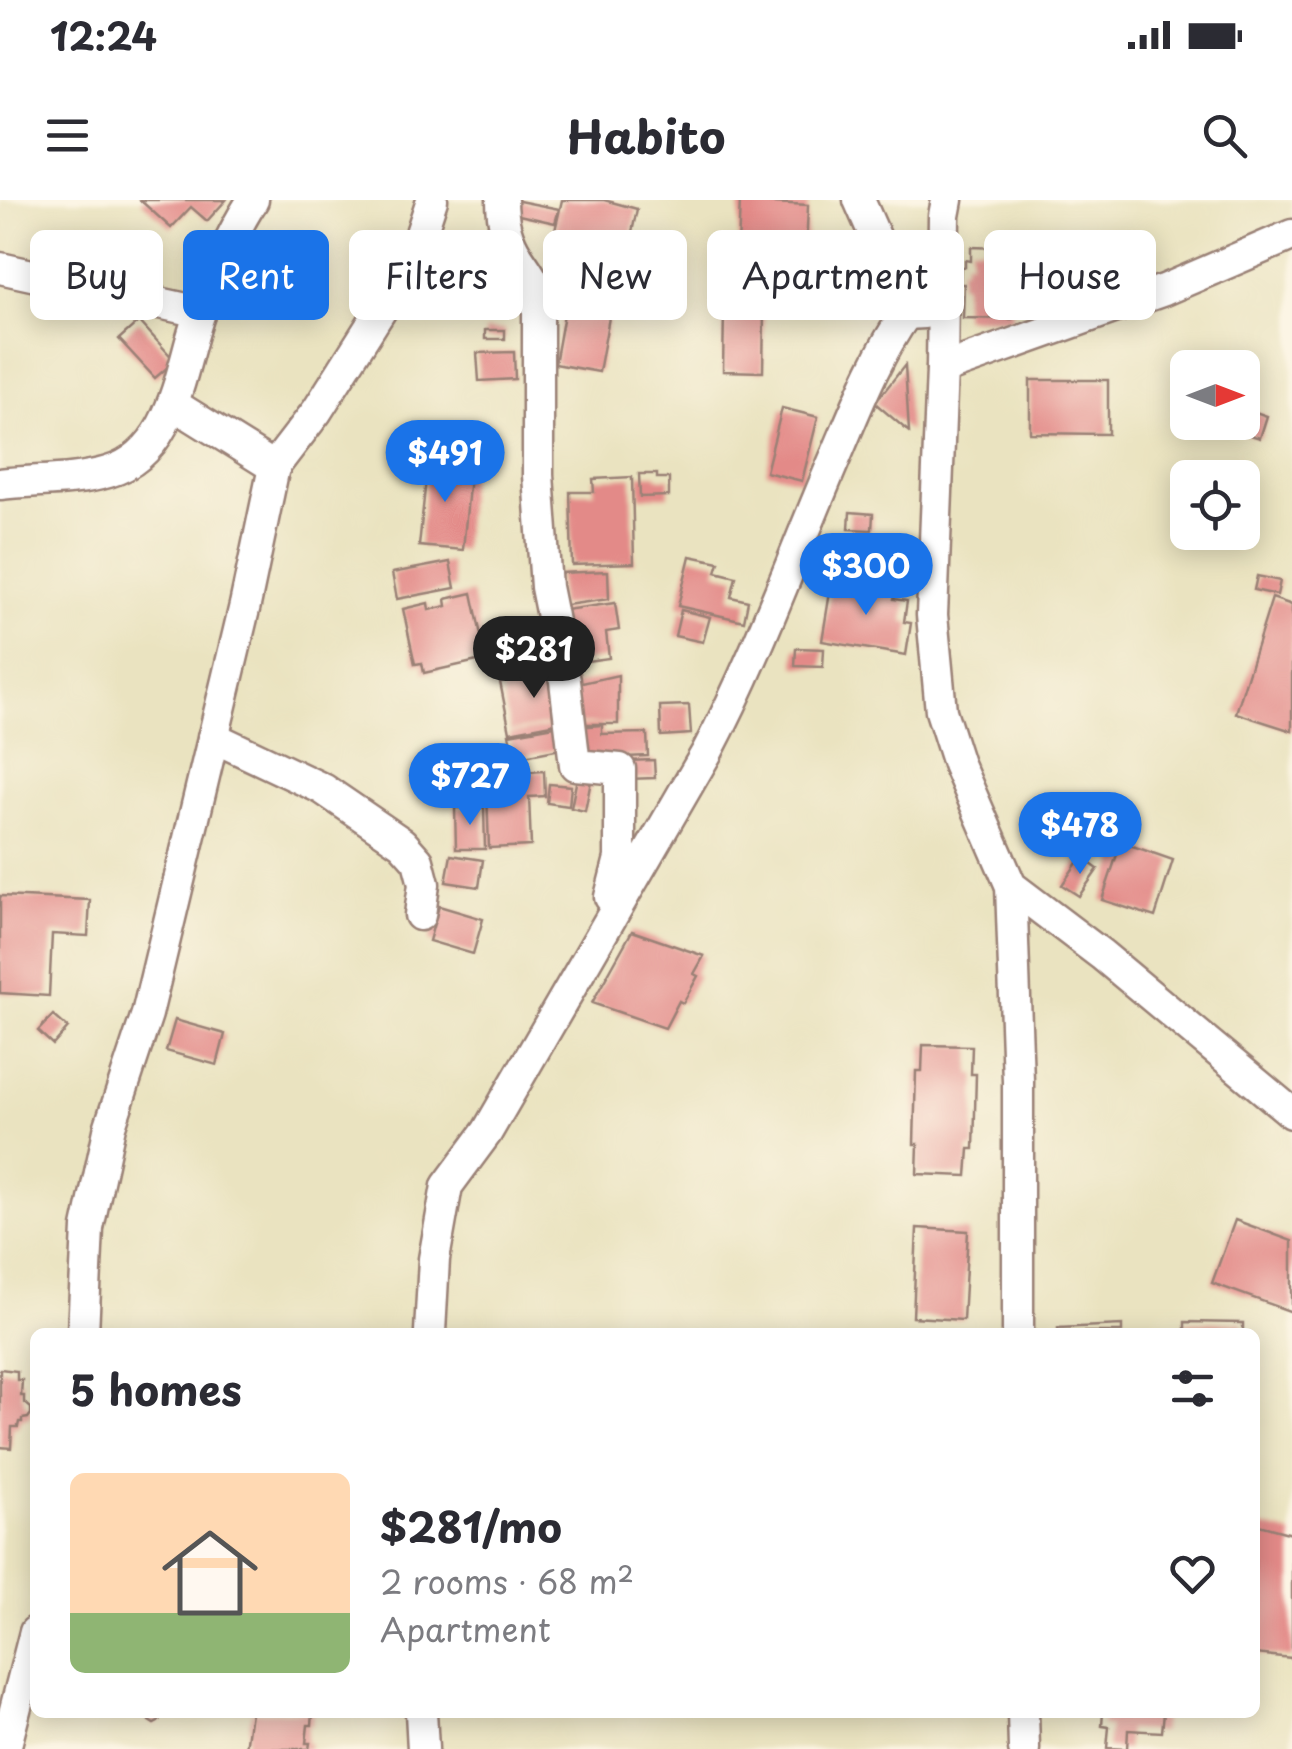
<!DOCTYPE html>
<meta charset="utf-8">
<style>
body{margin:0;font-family:"Playpen Sans",sans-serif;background:#f2f2f3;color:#2b2b33;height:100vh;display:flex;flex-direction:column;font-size:38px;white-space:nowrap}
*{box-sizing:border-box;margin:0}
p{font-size:32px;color:#7c7c81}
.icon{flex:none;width:55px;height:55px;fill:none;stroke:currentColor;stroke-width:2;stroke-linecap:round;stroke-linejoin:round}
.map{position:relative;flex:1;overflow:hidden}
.side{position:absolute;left:30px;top:1128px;width:1230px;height:390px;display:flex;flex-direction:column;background:#fff;border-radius:15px;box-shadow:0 5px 25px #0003}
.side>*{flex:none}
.guide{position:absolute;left:30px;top:30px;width:1232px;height:90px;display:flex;gap:20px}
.needle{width:65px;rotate:90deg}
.controls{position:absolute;left:1170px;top:150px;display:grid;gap:20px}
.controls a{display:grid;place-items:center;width:90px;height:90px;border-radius:15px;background:#fff;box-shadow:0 5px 25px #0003;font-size:50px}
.price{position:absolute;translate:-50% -85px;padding:0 22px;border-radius:35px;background:#1a73e8;color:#fff;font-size:32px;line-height:65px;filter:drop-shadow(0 2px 5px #0008)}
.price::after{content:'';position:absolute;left:50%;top:60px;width:30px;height:22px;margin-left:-15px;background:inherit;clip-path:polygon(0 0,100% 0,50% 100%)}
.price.active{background:#222;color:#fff}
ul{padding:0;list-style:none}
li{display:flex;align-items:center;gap:30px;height:250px;padding:0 40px}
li+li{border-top:2px solid #e1e1e2}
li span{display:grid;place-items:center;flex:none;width:280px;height:200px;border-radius:15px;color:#555}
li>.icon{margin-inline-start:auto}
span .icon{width:120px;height:120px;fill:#fffc;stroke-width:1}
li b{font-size:42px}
h2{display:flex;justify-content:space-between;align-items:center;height:120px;padding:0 40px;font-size:42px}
.chip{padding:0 35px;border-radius:15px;background:#fff;box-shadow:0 5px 25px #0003;font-size:35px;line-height:90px}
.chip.active{background:#1a73e8;color:#fff}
.status{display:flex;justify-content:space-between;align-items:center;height:70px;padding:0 50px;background:#fff;direction:ltr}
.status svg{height:28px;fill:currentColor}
header{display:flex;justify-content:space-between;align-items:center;height:130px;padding:0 40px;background:#fff;font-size:45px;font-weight:700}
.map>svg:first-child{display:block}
</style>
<div class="status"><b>12:24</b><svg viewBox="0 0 49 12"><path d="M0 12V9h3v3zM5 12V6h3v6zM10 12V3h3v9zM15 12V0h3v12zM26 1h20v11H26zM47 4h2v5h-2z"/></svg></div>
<header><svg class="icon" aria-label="menu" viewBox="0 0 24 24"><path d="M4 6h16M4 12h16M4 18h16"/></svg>Habito<svg class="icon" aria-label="search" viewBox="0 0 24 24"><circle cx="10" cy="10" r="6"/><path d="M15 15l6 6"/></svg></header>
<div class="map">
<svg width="1292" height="1549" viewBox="0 0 1292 1549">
<rect width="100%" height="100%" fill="#fcf5e5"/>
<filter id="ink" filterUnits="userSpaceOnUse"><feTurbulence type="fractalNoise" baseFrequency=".01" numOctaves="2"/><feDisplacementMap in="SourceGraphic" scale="20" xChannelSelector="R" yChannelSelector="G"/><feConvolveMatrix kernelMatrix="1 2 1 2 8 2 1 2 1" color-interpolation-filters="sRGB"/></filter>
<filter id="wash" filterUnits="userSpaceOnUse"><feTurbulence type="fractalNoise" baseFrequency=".0048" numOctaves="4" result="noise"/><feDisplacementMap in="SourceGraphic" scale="40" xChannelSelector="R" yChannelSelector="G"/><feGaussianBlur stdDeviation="2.25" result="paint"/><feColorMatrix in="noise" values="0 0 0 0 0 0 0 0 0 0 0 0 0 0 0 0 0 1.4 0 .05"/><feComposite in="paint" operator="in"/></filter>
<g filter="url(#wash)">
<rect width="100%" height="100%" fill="#eae3c0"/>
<g id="blocks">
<g fill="#e38a88">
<polygon points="140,0 226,0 207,21 191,7 171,28"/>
<polygon points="514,0 559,9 555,23 510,13"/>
<polygon points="562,0 604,0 637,9 625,65 551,48"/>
<polygon points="740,1 808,5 806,52 738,48"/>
<polygon points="971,47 998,48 997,51 1014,52 1012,119 963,118 964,84 960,84 961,67 965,67 965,60 971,61"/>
<polygon points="561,52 584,57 579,80 556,76"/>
<polygon points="793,54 793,101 752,101 752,91 731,92 730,55"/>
<polygon points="568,92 612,101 599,172 555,164"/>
<polygon points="724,109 764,110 763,172 723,171"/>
<polygon points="139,121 175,161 155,178 119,139"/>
<rect x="485" y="130" width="20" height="9"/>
<polygon points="514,152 515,179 479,181 477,153"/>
<polygon points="905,165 909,232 875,203"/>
<polygon points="1030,180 1108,180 1108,234 1030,233"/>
<polygon points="782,208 818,217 802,281 766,272"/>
<polygon points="1244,208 1267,216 1260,238 1237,231 1239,222 1242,222"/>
<polygon points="428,260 471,265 463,350 419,346"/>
<polygon points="639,274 657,274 657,278 669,278 669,296 640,297"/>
<polygon points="632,277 634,363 572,365 570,292 594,292 593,279"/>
<polygon points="850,312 873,314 872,330 849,329"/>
<polygon points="690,356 719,362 716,372 736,377 731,397 748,401 744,421 678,406"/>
<polygon points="450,362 455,388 397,399 392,373"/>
<polygon points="608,371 609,399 559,406 559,373"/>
<polygon points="1257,376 1280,381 1277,395 1254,390"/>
<polygon points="832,380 896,391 894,399 907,401 904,422 911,423 906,455 822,441"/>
<polygon points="472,393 486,459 424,473 422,463 415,464 403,409 428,403 429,410 447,406 446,399"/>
<polygon points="1272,398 1292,405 1292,531 1236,513"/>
<polygon points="615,403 619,430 606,432 609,458 565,464 558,411"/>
<polygon points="681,410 710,417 703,442 675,436"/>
<polygon points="796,448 824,449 823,467 795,466"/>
<polygon points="559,471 568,521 510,532 500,482"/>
<polygon points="618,475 618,524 575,524 573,485"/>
<polygon points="689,505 691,534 661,536 660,506"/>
<polygon points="566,524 571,547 514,558 509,534"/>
<polygon points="602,525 602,534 647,533 648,556 577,559 576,527"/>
<polygon points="654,560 655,578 627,579 626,561"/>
<polygon points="529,561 529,572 544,571 545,596 529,597 531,646 489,648 486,563"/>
<polygon points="577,578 591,581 585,611 571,608"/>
<polygon points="549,584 571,586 569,606 547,603"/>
<polygon points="484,607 485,649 456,649 455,608"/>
<polygon points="1121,642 1173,660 1155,717 1102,700"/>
<polygon points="451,655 483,660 479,687 446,682"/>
<polygon points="1081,657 1098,669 1079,696 1062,685"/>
<polygon points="0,696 90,700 88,736 52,734 49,796 0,793"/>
<polygon points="439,706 483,719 473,754 429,741"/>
<polygon points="632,731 704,756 694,774 698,776 683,803 679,801 665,828 592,803"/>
<polygon points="53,815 68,828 53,845 38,831"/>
<polygon points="175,820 225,834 217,865 166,851"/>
<polygon points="923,845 972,846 971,874 976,874 974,949 969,949 967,976 917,974 918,944 914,944 916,871 922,871"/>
<polygon points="1235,1020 1292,1041 1292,1112 1212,1083"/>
<polygon points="917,1028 968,1031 963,1120 913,1117"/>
<polygon points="1185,1122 1243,1123 1243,1132 1185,1132"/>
<polygon points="1122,1125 1122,1132 1058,1132 1058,1128"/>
<polygon points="0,1169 17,1171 17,1180 22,1180 21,1196 24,1196 24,1202 31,1208 31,1214 28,1218 22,1219 22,1222 19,1222 18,1227 12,1227 11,1248 0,1247"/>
<polygon points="1255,1324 1292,1334 1292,1458 1255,1454"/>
<polygon points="140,1512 166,1512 158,1522 154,1524 149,1521 148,1516 140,1514"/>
<polygon points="251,1512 313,1512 312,1525 308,1525 306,1543 310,1543 309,1549 246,1549"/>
<polygon points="1103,1512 1164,1512 1162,1532 1128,1530 1127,1549 1107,1548 1109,1527 1102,1526"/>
</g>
</g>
</g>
<g filter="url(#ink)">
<use href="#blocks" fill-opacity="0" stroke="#9a8176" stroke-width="2.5"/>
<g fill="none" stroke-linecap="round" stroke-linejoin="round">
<g stroke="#9a8176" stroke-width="35">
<g id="minor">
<path d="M502,0C502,21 506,39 518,57C527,71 533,77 538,94V275L546,387L565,481L575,565L620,569V658L610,697"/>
<polyline points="859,0 901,95 906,114 924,113"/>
<polyline points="947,0 944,16 942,169 932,415 941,511 958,564 1011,686 1102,755 1292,913"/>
<polyline points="0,68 200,112"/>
<polyline points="942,169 1164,90 1292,35"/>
<polyline points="274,267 317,211 412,61 432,0"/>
<path d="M0,284C35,280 74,282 108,272C175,253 180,167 200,112C214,74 231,33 253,0"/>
<polyline points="213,537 323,589 402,643 418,661 424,684 420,715"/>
<polyline points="1011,686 1018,881 1018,1132"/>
<polyline points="83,1132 88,1028 110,926 147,814 245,405 274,267 173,204"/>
<path d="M430,1132L434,1059L447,986L487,932L707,552C757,457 793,356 835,258C856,209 875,158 906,114"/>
<polyline points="421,1512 423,1549"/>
<polyline points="1023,1512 1024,1549"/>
<polyline points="5,1549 35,1432"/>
</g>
</g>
<use href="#minor" stroke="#fff" stroke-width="30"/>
</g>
</g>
</svg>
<div class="controls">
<a><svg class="needle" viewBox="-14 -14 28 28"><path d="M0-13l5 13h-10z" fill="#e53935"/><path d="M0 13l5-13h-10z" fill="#7c7c81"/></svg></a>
<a><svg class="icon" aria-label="locate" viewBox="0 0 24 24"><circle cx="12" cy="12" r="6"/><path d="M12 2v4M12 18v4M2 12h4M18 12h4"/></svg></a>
</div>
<b class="price" style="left:445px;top:305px">$491</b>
<b class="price" style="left:866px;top:418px">$300</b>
<b class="price active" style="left:534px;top:501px">$281</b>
<b class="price" style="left:470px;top:628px">$727</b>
<b class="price" style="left:1080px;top:677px">$478</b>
<div class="guide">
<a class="chip">Buy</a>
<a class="chip active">Rent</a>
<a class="chip">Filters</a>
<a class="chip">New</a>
<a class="chip">Apartment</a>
<a class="chip">House</a>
</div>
<section class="side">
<h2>5 homes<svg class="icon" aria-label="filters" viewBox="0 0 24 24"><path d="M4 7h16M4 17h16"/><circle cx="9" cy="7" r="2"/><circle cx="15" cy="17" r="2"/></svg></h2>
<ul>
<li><span style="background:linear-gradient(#ffd9b3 70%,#8fb573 0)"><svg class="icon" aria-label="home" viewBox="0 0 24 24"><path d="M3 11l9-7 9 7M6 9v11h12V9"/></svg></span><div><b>$281/mo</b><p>2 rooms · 68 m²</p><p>Apartment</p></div><svg class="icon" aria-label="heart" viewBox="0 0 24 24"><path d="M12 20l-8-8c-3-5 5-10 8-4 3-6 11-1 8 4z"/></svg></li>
</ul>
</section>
</div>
